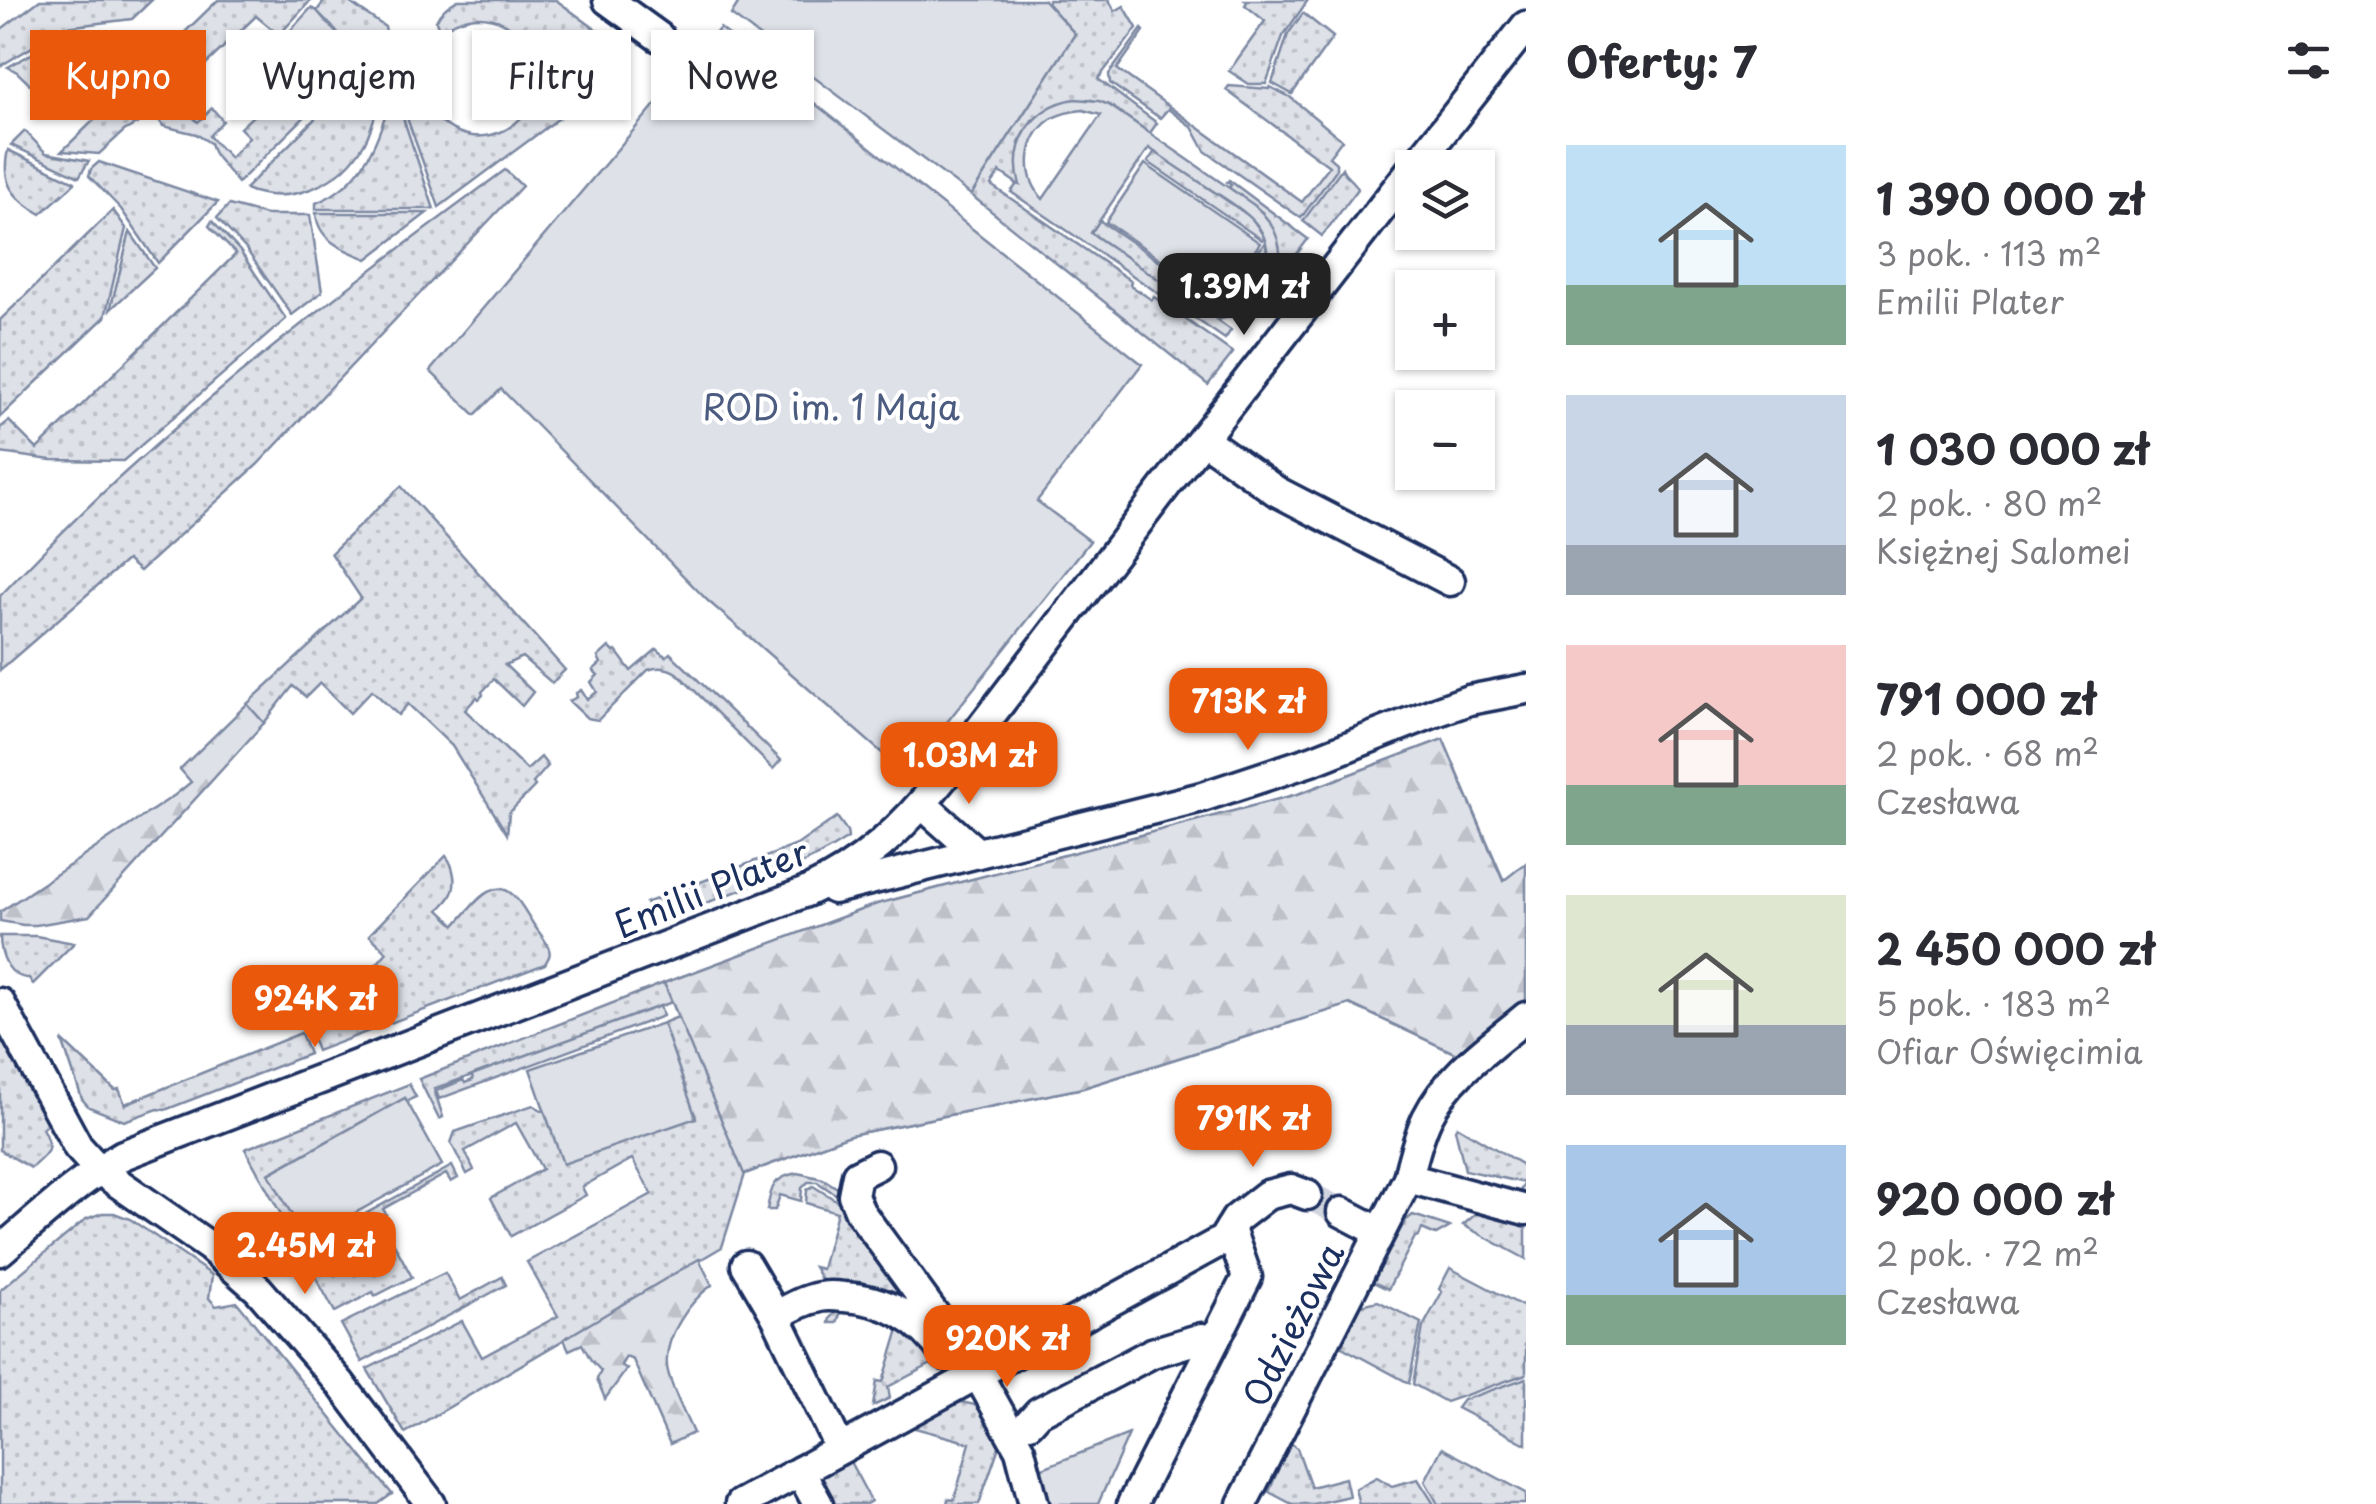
<!DOCTYPE html>
<html lang="pl">
<meta charset="utf-8">
<style>
body{margin:0;font-family:"Playpen Sans",sans-serif;background:#f7f7f7;color:#2b2b33;height:100vh;display:flex;flex-direction:column;font-size:38px;white-space:nowrap}
*{box-sizing:border-box;margin:0}
p{font-size:32px;color:#7c7c81}
.icon{flex:none;width:55px;height:55px;fill:none;stroke:currentColor;stroke-width:2;stroke-linecap:round;stroke-linejoin:round}
.map{position:relative;flex:1;overflow:hidden}
.panel{display:flex;flex-direction:column;background:#fff;width:850px}
.panel>*{flex:none}
.banner{position:absolute;left:30px;top:30px;width:950px;height:90px;display:flex;gap:20px}
.fabs{position:absolute;left:1395px;top:150px;display:grid;gap:20px}
.fabs a{display:grid;place-items:center;width:100px;height:100px;border-radius:0px;background:#fff;box-shadow:0 2px 8px #0004;font-size:50px}
.price{position:absolute;translate:-50% -85px;padding:0 22px;border-radius:20px;background:#ea580c;color:#fff;font-size:32px;line-height:65px;filter:drop-shadow(0 2px 5px #0008)}
.price::after{content:'';position:absolute;left:50%;top:60px;width:30px;height:22px;margin-left:-15px;background:inherit;clip-path:polygon(0 0,100% 0,50% 100%)}
.price.current{background:#222;color:#fff}
ul{padding:0;list-style:none}
li{display:flex;align-items:center;gap:30px;height:250px;padding:0 40px}
li span{display:grid;place-items:center;flex:none;width:280px;height:200px;border-radius:0px;color:#555}
li>.icon{margin-inline-start:auto}
span .icon{width:120px;height:120px;fill:#fffc;stroke-width:1}
li b{font-size:42px}
h2{display:flex;justify-content:space-between;align-items:center;height:120px;padding:0 40px;font-size:42px}
.pill{padding:0 35px;border-radius:0px;background:#fff;box-shadow:0 2px 8px #0004;font-size:35px;line-height:90px}
.pill.current{background:#ea580c;color:#fff}
main{display:flex;flex:1;min-height:0}
.map>svg:first-child{display:block}
</style>
<main>
<div class="map">
<svg width="1526" height="1504" viewBox="0 0 1526 1504">
<defs>
<pattern id="grass-dots" width="8" height="8" patternUnits="userSpaceOnUse" patternTransform="scale(2.5)"><rect width="8" height="8" fill="#dee1e7"/><path d="M2 2h.1M6 6h.1" fill="none" stroke="#bec1c9" stroke-width="1.8" stroke-linecap="round"/></pattern>
<pattern id="forest-firs" width="22" height="20" patternUnits="userSpaceOnUse" patternTransform="scale(2.5)"><rect width="22" height="20" fill="#dee1e7"/><path d="M5 1l3.5 6h-7zM16 11l3.5 6h-7z" fill="#bec1c9"/></pattern>
</defs>
<rect width="100%" height="100%" fill="#fff"/>
<filter id="ink" filterUnits="userSpaceOnUse"><feTurbulence type="fractalNoise" baseFrequency=".01" numOctaves="2"/><feDisplacementMap in="SourceGraphic" scale="20" xChannelSelector="R" yChannelSelector="G"/><feConvolveMatrix kernelMatrix="1 2 1 2 8 2 1 2 1" color-interpolation-filters="sRGB"/></filter>
<g filter="url(#ink)">
<g fill="url(#grass-dots)" stroke="#7c88a2" stroke-width="2.5">
<polygon points="40,0 152,0 132,19 66,27 0,66 0,30"/>
<polygon points="218,0 311,0 279,35 256,16 154,114 124,131 99,154 62,151"/>
<polygon points="325,0 346,0 385,27 387,35 238,183 214,154 210,143 196,134 163,126 157,117 174,99 198,122 212,108 223,121 209,136 230,158 249,137 240,128 304,68 321,84 345,49 342,37 317,11"/>
<path d="M458,0H556L624,50L570,110L439,207L394,82L403,56L424,53C403,125 486,165 526,112C557,71 520,9 469,18C458,20 449,25 440,31L436,21C441,10 448,6 458,0Z"/>
<polygon points="1049,0 1109,0 1115,11 1124,6 1137,28 1098,79 1157,123 1150,133 1109,105 1088,99 1032,120 1019,143 1022,187 1000,172 991,185 1131,281 1130,285 1152,300 1154,297 1233,353 1208,385 971,195 1075,34 1047,3"/>
<polygon points="1245,0 1308,0 1283,36 1266,84 1249,84 1229,71 1265,21 1245,5 1247,2"/>
<polygon points="1303,13 1333,37 1292,94 1272,83 1288,34"/>
<polygon points="1142,29 1144,31 1117,69 1302,202 1329,166 1226,90 1229,86 1269,89 1270,87 1290,97 1342,140 1329,157 1336,163 1336,170 1301,218 1205,151 1192,127 1168,109 1160,118 1110,83 1109,74"/>
<polygon points="64,36 95,44 100,50 47,101 17,72 8,67"/>
<path d="M393,44C386,72 377,118 365,142C342,184 290,207 245,189L388,45Z"/>
<path d="M393,88L434,209H316V203C365,184 381,135 393,88Z"/>
<polygon points="25,131 46,153 89,161 79,177 11,145"/>
<path d="M8,150L75,182V183L41,214C14,199 0,184 8,150Z"/>
<polygon points="1155,151 1252,218 1265,238 1262,240 1148,162"/>
<polygon points="99,162 218,202 158,263 121,209 89,176 91,169"/>
<path d="M1342,168C1345,177 1354,179 1358,189L1322,236L1303,221Z"/>
<path d="M505,170L522,186L257,465L140,571L127,560L0,670V596C42,552 85,508 130,468C249,361 376,265 505,170Z"/>
<polygon points="1229,180 1308,239 1273,286 1277,276 1263,213 1229,188 1231,185 1227,182"/>
<polygon points="229,205 266,215 310,215 322,292 292,315 246,249 217,218"/>
<polygon points="113,210 126,228 105,317 0,417 0,320"/>
<path d="M316,213H427L367,259C344,250 318,241 316,213Z"/>
<path d="M1099,220L1221,303L1266,241C1271,289 1235,325 1188,300L1091,233Z"/>
<polygon points="212,221 240,251 286,319 123,461 51,460 0,453 0,428 9,421 37,449 236,254 209,226"/>
<polygon points="130,232 155,268 110,310"/>
<polygon points="401,486 565,670 552,683 522,657 505,665 533,692 522,706 494,679 482,692 483,695 479,699 477,697 465,710 527,770 541,757 548,766 533,783 535,786 509,813 507,834 452,746 408,704 398,715 372,690 350,713 320,683 306,697 293,686 264,723 247,704 361,598 331,553"/>
<path d="M609,647L614,652L616,651L631,671L657,649L666,657L670,653L781,760L773,769L679,675C670,668 659,666 648,670L598,720L587,718L569,701L577,697L576,693L581,690L587,699L597,692L591,682L598,675L593,670L601,663L598,657Z"/>
<polygon points="1443,739 1504,881 1526,1001 1465,1058 1350,1004 1083,1088 850,1135 745,1174 722,1247 405,1433 367,1369 462,1321 482,1357 558,1316 527,1262 652,1194 632,1159 582,1187 586,1195 511,1236 491,1198 542,1169 516,1123 465,1151 474,1170 467,1174 451,1143 455,1132 533,1105 545,1112 563,1163 695,1118 663,1023 678,1017 672,1002 434,1089 443,1117 439,1119 419,1079 664,983 877,904 1298,794"/>
<path d="M837,817L847,831L848,838C790,876 722,896 658,921L651,916L646,903L797,845Z"/>
<path d="M446,856C454,866 458,885 450,897C447,902 443,905 439,910L455,925C465,915 477,897 490,891C514,880 525,914 536,928C540,934 547,941 549,949C551,956 548,958 545,964L317,1051L308,1028L355,987L366,998L386,976L376,965L387,952L369,935Z"/>
<path d="M0,936H36L74,943L33,984L29,978C8,978 0,954 0,936Z"/>
<path d="M0,1029L50,1123L42,1128C54,1151 49,1151 31,1168L0,1150Z"/>
<polygon points="301,1033 309,1054 165,1110 158,1109 124,1121 89,1107 82,1099 62,1040 115,1090 119,1089 125,1104"/>
<polygon points="409,1084 416,1097 407,1101 405,1098 270,1173 309,1245 452,1166 458,1178 451,1182 446,1174 383,1209 386,1214 374,1222 384,1241 391,1238 412,1277 375,1296 373,1292 335,1312 245,1149"/>
<polygon points="1457,1126 1526,1167 1526,1202 1515,1199 1525,1183 1465,1170 1455,1129"/>
<path d="M798,1173L823,1179L847,1194L843,1199L817,1182H808L802,1188L801,1201L780,1195L775,1210H767C771,1187 773,1177 798,1173Z"/>
<polygon points="813,1186 842,1204 924,1317 827,1289 814,1267 822,1269 837,1212 806,1203 807,1190"/>
<polygon points="1478,1212 1526,1223 1526,1259 1463,1225"/>
<polygon points="114,1213 130,1219 212,1275 209,1298 216,1306 237,1302 392,1494 378,1504 0,1504 0,1290 86,1219 102,1213"/>
<polygon points="1413,1215 1450,1227 1436,1235 1422,1229 1419,1236 1415,1237 1388,1289 1373,1282 1405,1221"/>
<polygon points="1450,1268 1526,1308 1526,1374 1446,1402 1413,1384 1423,1327 1442,1292 1439,1289"/>
<polygon points="445,1273 460,1300 502,1277 506,1285 362,1362 341,1324"/>
<polygon points="1378,1301 1421,1323 1409,1383 1340,1346 1361,1305"/>
<polygon points="840,1307 902,1321 935,1362 888,1387 890,1398 873,1406 877,1381 883,1382 900,1326 842,1308 837,1323 829,1323 830,1318"/>
<polygon points="1526,1378 1526,1444 1457,1408 1463,1400"/>
<polygon points="961,1402 985,1407 1003,1435 979,1504 947,1504 948,1499 954,1500 970,1443 911,1427"/>
<polygon points="1289,1442 1297,1448 1311,1487 1345,1478 1349,1496 1313,1504 1292,1504 1269,1492"/>
<polygon points="1442,1448 1526,1493 1526,1504 1438,1504 1425,1481"/>
<polygon points="847,1456 871,1501 866,1504 825,1504 809,1476"/>
<polygon points="1377,1477 1392,1486 1418,1479 1434,1504 1359,1504 1355,1489"/>
</g>
<g fill="url(#forest-firs)" stroke="#7c88a2" stroke-width="2.5">
<polygon points="247,704 264,723 89,916 36,925 23,925 0,921 0,912 175,795 191,782 180,769"/>
<polygon points="1443,739 1503,881 1526,863 1526,1001 1465,1058 1350,1004 1083,1088 850,1135 744,1174 664,983 877,904 1298,794"/>
<path d="M699,1259L712,1285C690,1301 664,1337 667,1366C668,1382 686,1416 693,1433L670,1444L633,1360L626,1357L621,1365L627,1369L605,1399L597,1379L601,1371L591,1360L582,1344L569,1350L564,1339Z"/>
</g>
<g fill="#dee1e7" stroke="#7c88a2" stroke-width="2.5" fill-rule="evenodd">
<polygon points="740,0 1044,0 1075,34 971,195 731,15"/>
<polygon points="311,8 317,11 345,43 345,49 321,85 280,42"/>
<polygon points="720,28 1142,364 1037,501 1090,541 906,774 707,600 501,389 475,415 430,371"/>
<path d="M1075,99L1099,101L1109,105L1254,205C1303,247 1279,309 1217,320L1231,330L1225,339L1011,192L1017,184L1020,185C1008,144 1032,106 1075,99ZM1083,110L1101,115L1043,199C1022,176 1024,138 1051,119C1061,113 1072,111 1083,110ZM1149,148C1168,161 1188,174 1207,187C1234,205 1271,222 1267,260C1266,274 1260,285 1251,294C1235,310 1212,311 1193,303L1091,233Z"/>
<polygon points="1145,164 1260,243 1221,300 1106,222"/>
<polygon points="660,1006 663,1016 439,1099 436,1091 463,1080 465,1083 473,1080 472,1075"/>
<polygon points="663,1023 696,1118 563,1164 530,1069"/>
<polygon points="405,1098 442,1165 306,1240 269,1174"/>
<polygon points="1129,1434 1098,1504 1046,1504 1040,1469"/>
</g>
<g fill="none" stroke-linecap="round" stroke-linejoin="round">
<polyline stroke="#d1d5df" stroke-width="28" stroke-dasharray="28 14" stroke-linecap="butt" points="1307,1195 1342,1212"/>
<g stroke="#1b2f5e" stroke-width="35">
<g id="minor">
<polyline points="608,0 659,37"/>
<polyline points="1414,168 1526,26"/>
<polyline points="1203,439 1276,491 1450,581"/>
<polyline points="922,804 977,853"/>
<polyline points="834,889 1202,797 1314,760 1438,711 1469,700 1526,689"/>
<polyline points="0,1003 78,1147 98,1169 210,1247 258,1289 340,1383 431,1504"/>
<polyline points="877,1165 857,1175 853,1195 860,1212 977,1373 1020,1450 1034,1504"/>
<polyline points="1408,1178 1526,1210"/>
<polyline points="1342,1212 1380,1232"/>
<path d="M0,1251C40,1217 78,1181 123,1155L806,892C862,867 904,827 942,779L1168,483L1412,169"/>
<polyline points="746,1265 776,1316 840,1449"/>
<path d="M776,1316C790,1308 803,1300 820,1297C827,1295 836,1296 844,1297C885,1299 922,1319 945,1355"/>
<polyline points="1029,1423 1039,1412 1152,1353 1202,1338 1213,1343"/>
<polyline points="800,1471 818,1504"/>
<polyline points="740,1504 1223,1240 1236,1219 1267,1195 1291,1189 1307,1195"/>
<polyline points="1132,1504 1247,1277 1230,1229"/>
<path d="M1242,1504L1408,1178C1413,1158 1418,1137 1427,1118C1448,1075 1490,1047 1526,1017"/>
</g>
</g>
<use href="#minor" stroke="#fff" stroke-width="28"/>
</g>
</g>
<g text-anchor="middle" dominant-baseline="central" stroke-width="8" stroke-linejoin="round" paint-order="stroke">
<g font-size="35" fill="#4c5c80" stroke="#fff">
<text x="831" y="405">ROD im. 1 Maja</text>
</g>
<g font-size="35" fill="#1b2f5e" stroke="#fff">
<text transform="translate(711 887) rotate(-22)">Emilii Plater</text>
<text transform="translate(1292 1324) rotate(-63)">Odzieżowa</text>
</g>
</g>
</svg>
<div class="fabs">
<a><svg class="icon" aria-label="layers" viewBox="0 0 24 24"><path d="M12 4l9 5-9 5-9-5zM3 14l9 5 9-5"/></svg></a>
<a>+</a>
<a>−</a>
</div>
<b class="price current" style="left:1244px;top:338px">1.39M zł</b>
<b class="price" style="left:1248px;top:753px">713K zł</b>
<b class="price" style="left:969px;top:807px">1.03M zł</b>
<b class="price" style="left:315px;top:1050px">924K zł</b>
<b class="price" style="left:1253px;top:1170px">791K zł</b>
<b class="price" style="left:305px;top:1297px">2.45M zł</b>
<b class="price" style="left:1007px;top:1390px">920K zł</b>
<div class="banner">
<a class="pill current">Kupno</a>
<a class="pill">Wynajem</a>
<a class="pill">Filtry</a>
<a class="pill">Nowe</a>
</div>
</div>
<section class="panel">
<h2>Oferty: 7<svg class="icon" aria-label="filters" viewBox="0 0 24 24"><path d="M4 7h16M4 17h16"/><circle cx="9" cy="7" r="2"/><circle cx="15" cy="17" r="2"/></svg></h2>
<ul>
<li><span style="background:linear-gradient(#bfe0f5 70%,#7fa58c 0)"><svg class="icon" aria-label="home" viewBox="0 0 24 24"><path d="M3 11l9-7 9 7M6 9v11h12V9"/></svg></span><div><b>1 390 000 zł</b><p>3 pok. · 113 m²</p><p>Emilii Plater</p></div></li>
<li><span style="background:linear-gradient(#c9d6e8 75%,#9aa5b1 0)"><svg class="icon" aria-label="home" viewBox="0 0 24 24"><path d="M3 11l9-7 9 7M6 9v11h12V9"/></svg></span><div><b>1 030 000 zł</b><p>2 pok. · 80 m²</p><p>Księżnej Salomei</p></div></li>
<li><span style="background:linear-gradient(#f6c9c9 70%,#7fa58c 0)"><svg class="icon" aria-label="home" viewBox="0 0 24 24"><path d="M3 11l9-7 9 7M6 9v11h12V9"/></svg></span><div><b>791 000 zł</b><p>2 pok. · 68 m²</p><p>Czesława</p></div></li>
<li><span style="background:linear-gradient(#dfe7d0 65%,#9aa5b1 0)"><svg class="icon" aria-label="home" viewBox="0 0 24 24"><path d="M3 11l9-7 9 7M6 9v11h12V9"/></svg></span><div><b>2 450 000 zł</b><p>5 pok. · 183 m²</p><p>Ofiar Oświęcimia</p></div></li>
<li><span style="background:linear-gradient(#a9c7e8 75%,#7fa58c 0)"><svg class="icon" aria-label="home" viewBox="0 0 24 24"><path d="M3 11l9-7 9 7M6 9v11h12V9"/></svg></span><div><b>920 000 zł</b><p>2 pok. · 72 m²</p><p>Czesława</p></div></li>
</ul>
</section>
</main>
